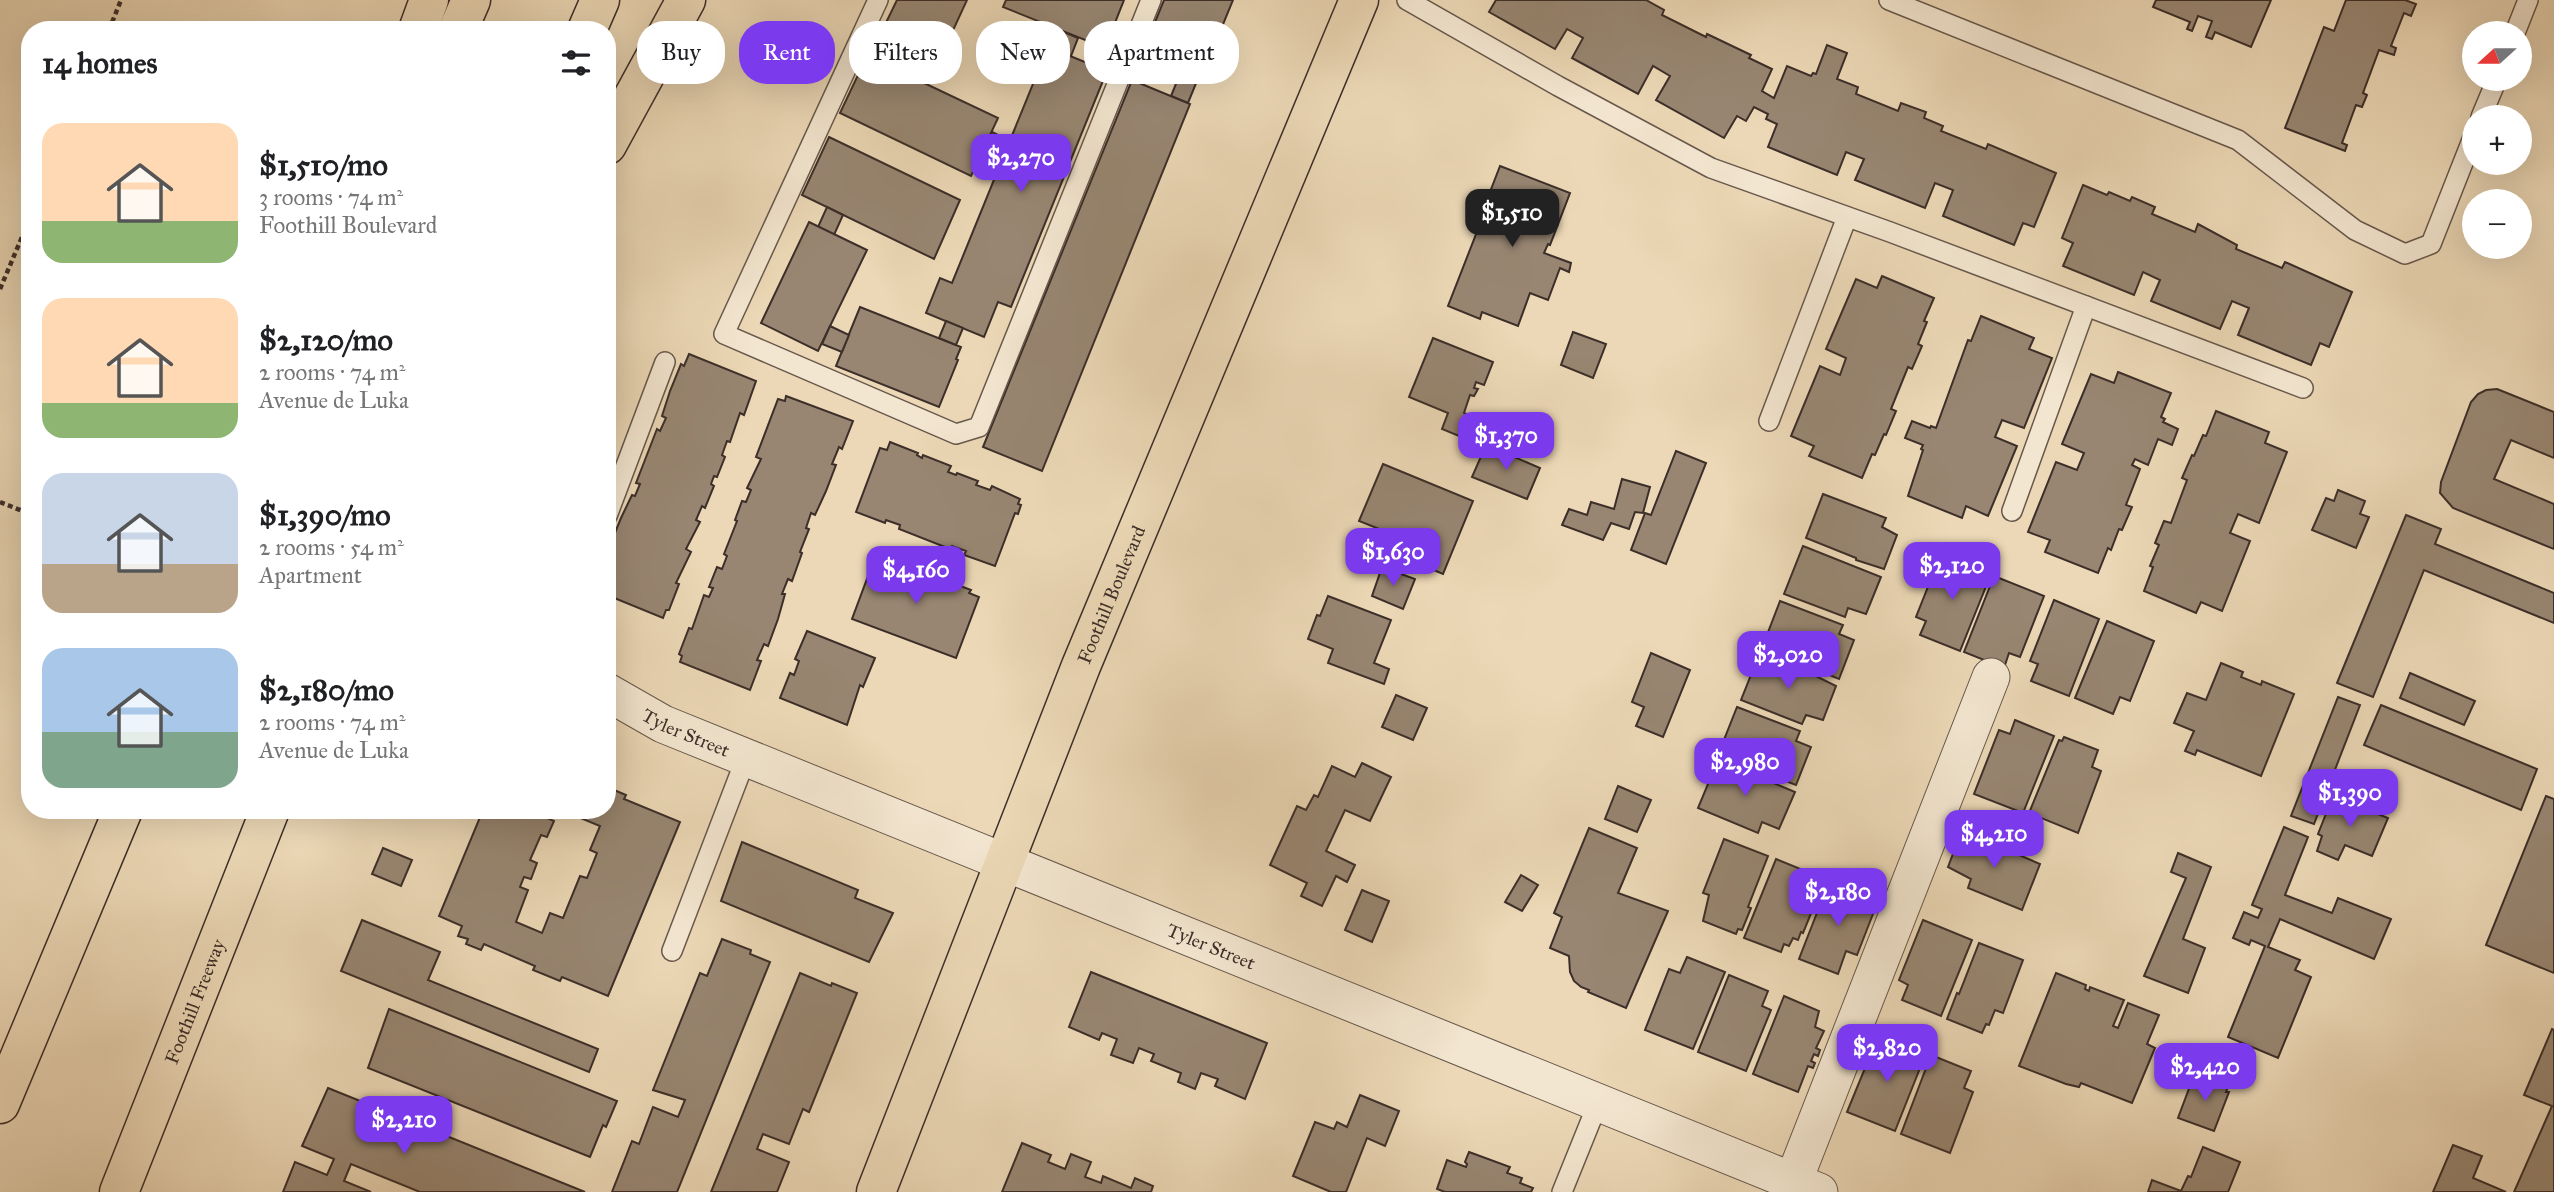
<!DOCTYPE html>
<meta charset="utf-8">
<style>
body{margin:0;font-family:"IM FELL Great Primer",serif;background:#f2f2f2;color:#202124;height:100vh;display:flex;flex-direction:column;font-size:26px;white-space:nowrap}
*{box-sizing:border-box;margin:0}
p{font-size:23px;color:#757577}
.icon{flex:none;width:38px;height:38px;fill:none;stroke:currentColor;stroke-width:2;stroke-linecap:round;stroke-linejoin:round}
.map{position:relative;flex:1;overflow:hidden}
.drawer{position:absolute;left:21px;top:21px;width:595px;height:798px;display:flex;flex-direction:column;background:#fff;border-radius:28px;box-shadow:0 7px 28px #0002}
.drawer>*{flex:none}
.hud{position:absolute;left:637px;top:21px;width:665px;height:63px;display:flex;gap:14px}
.needle{width:46px;rotate:249deg}
.tools{position:absolute;left:2462px;top:21px;display:grid;gap:14px}
.tools a{display:grid;place-items:center;width:70px;height:70px;border-radius:50%;background:#fff;box-shadow:0 7px 28px #0002;font-size:35px}
.price{position:absolute;translate:-50% -60px;padding:0 16px;border-radius:14px;background:#7c3aed;color:#fff;font-size:23px;line-height:46px;filter:drop-shadow(0 2px 4px #0008)}
.price::after{content:'';position:absolute;left:50%;top:42px;width:21px;height:16px;margin-left:-10px;background:inherit;clip-path:polygon(0 0,100% 0,50% 100%)}
.price.current{background:#222;color:#fff}
ul{padding:0;list-style:none}
li{display:flex;align-items:center;gap:21px;height:175px;padding:0 21px}
li span{display:grid;place-items:center;flex:none;width:196px;height:140px;border-radius:21px;color:#555}
li>.icon{margin-inline-start:auto}
span .icon{width:84px;height:84px;fill:#fffc;stroke-width:1}
li b{font-size:30px}
h2{display:flex;justify-content:space-between;align-items:center;height:84px;padding:0 21px;font-size:30px}
.chip{padding:0 24px;border-radius:28px;background:#fff;box-shadow:0 7px 28px #0002;font-size:24px;line-height:63px}
.chip.current{background:#7c3aed;color:#fff}
.map>svg:first-child{display:block}
</style>
<div class="map">
<svg width="2554" height="1192" viewBox="0 0 2554 1192">
<rect width="100%" height="100%" fill="#ecd8b6"/>
<filter id="stains"><feTurbulence type="fractalNoise" baseFrequency=".00286" numOctaves="4"/><feColorMatrix values="0 0 0 0 .2 0 0 0 0 .09 0 0 0 0 .02 0 0 0 .5 -.17"/></filter>
<radialGradient id="worn" r=".72"><stop offset=".6" stop-color="#630" stop-opacity="0"/><stop offset="1" stop-color="#630" stop-opacity=".3"/></radialGradient>
<g fill="#988672" stroke="#3c2e29" stroke-width="2">
<polygon points="897,0 967,0 937,65 879,37"/>
<polygon points="1006,0 1124,0 1105,48 1003,7"/>
<polygon points="1164,0 1233,0 1201,78 1142,54"/>
<polygon points="1496,0 1646,0 1664,10 1662,15 1706,37 1707,34 1751,55 1749,58 1772,69 1762,91 1774,98 1787,66 1811,76 1813,73 1816,74 1827,45 1847,53 1837,79 1858,87 1856,94 1898,111 1901,103 1926,112 1924,118 1943,126 1941,131 1986,149 1988,144 2056,173 2034,227 2023,223 2014,245 1943,216 1953,190 1935,183 1925,208 1855,180 1864,159 1846,152 1837,175 1768,147 1777,124 1766,119 1768,114 1754,107 1746,121 1737,116 1724,138 1656,100 1670,76 1653,66 1638,94 1572,58 1583,38 1567,29 1555,49 1489,12"/>
<polygon points="2156,0 2271,0 2251,47 2215,32 2212,39 2206,37 2212,21 2198,16 2192,31 2187,29 2190,22 2153,7"/>
<polygon points="2346,0 2405,0 2416,4 2411,16 2404,13 2391,46 2396,48 2394,55 2379,50 2363,93 2367,95 2362,107 2356,105 2342,143 2347,145 2345,151 2285,128 2324,27 2334,31"/>
<polygon points="1064,32 1078,38 1071,56 1057,51"/>
<polygon points="1048,47 1107,71 1011,307 998,302 984,337 926,313 940,278 952,283"/>
<polygon points="902,48 918,56 909,76 893,68"/>
<polygon points="867,56 998,118 971,176 840,113"/>
<polygon points="1182,69 1199,76 1188,103 1171,96"/>
<polygon points="1132,80 1190,104 1042,471 983,447"/>
<polygon points="992,132 1010,141 1004,157 984,149"/>
<polygon points="829,137 960,200 934,259 802,195"/>
<polygon points="1500,166 1570,193 1550,245 1548,244 1544,253 1571,263 1569,272 1560,268 1548,300 1530,293 1518,326 1482,312 1480,319 1448,306 1487,206 1485,205"/>
<polygon points="2083,185 2107,195 2109,192 2130,201 2132,197 2155,207 2152,214 2195,232 2198,224 2237,245 2236,249 2282,268 2285,262 2352,292 2329,347 2320,343 2311,365 2238,335 2249,308 2232,301 2220,329 2151,301 2160,280 2143,272 2134,295 2063,266 2073,243 2062,238"/>
<polygon points="827,207 843,215 834,235 818,227"/>
<polygon points="809,222 867,250 818,351 761,323"/>
<polygon points="1882,276 1934,298 1924,321 1927,322 1918,344 1922,346 1912,369 1908,367 1891,409 1896,411 1886,435 1884,434 1875,455 1872,454 1862,478 1809,456 1814,446 1791,436 1820,366 1840,375 1846,358 1826,349 1856,279 1877,288"/>
<polygon points="860,307 961,347 956,359 958,360 939,407 836,366"/>
<polygon points="1981,316 2034,338 2029,349 2052,358 2024,428 2002,420 1995,437 2017,446 1988,516 1966,506 1962,518 1908,496 1923,450 1921,449 1923,445 1905,438 1912,421 1930,428 1931,426 1936,428 1968,340 1971,341"/>
<polygon points="946,321 963,328 956,345 939,338"/>
<polygon points="830,326 849,335 842,352 822,344"/>
<polygon points="1573,332 1606,344 1593,378 1561,365"/>
<polygon points="1433,338 1493,362 1484,385 1476,382 1474,388 1478,389 1474,396 1470,395 1464,413 1472,416 1469,421 1477,424 1471,441 1442,429 1448,413 1409,397"/>
<polygon points="689,354 756,381 744,415 740,413 730,442 727,441 722,455 725,457 717,477 714,476 711,484 714,486 705,508 702,506 696,520 700,522 686,549 691,552 676,583 679,584 669,610 666,610 663,618 607,595 607,560 613,546 610,545 621,518 632,495 635,496 640,484 636,483 657,429 660,431 666,418 662,416 670,391 681,364 684,366"/>
<polygon points="2118,372 2171,393 2161,417 2165,419 2163,422 2178,429 2172,445 2158,439 2148,465 2135,459 2132,465 2140,469 2126,505 2132,507 2122,530 2119,529 2111,550 2108,548 2098,573 2045,552 2050,540 2028,532 2056,462 2077,470 2084,453 2062,444 2091,374 2114,383"/>
<polygon points="2497,389 2554,412 2554,458 2511,440 2494,479 2554,504 2554,549 2453,508 2440,493 2441,482 2471,402 2478,394 2486,390"/>
<polygon points="786,396 853,421 842,449 839,447 832,464 836,465 826,491 815,515 811,513 806,528 809,529 800,552 802,553 792,581 788,579 782,594 785,594 778,619 768,646 764,644 757,660 761,661 750,690 680,662 682,656 679,654 689,628 692,629 704,595 709,597 713,588 709,587 717,567 722,569 727,556 724,554 737,521 735,520 742,501 746,502 751,490 747,488 761,459 756,457 778,399 785,401"/>
<polygon points="2216,411 2269,432 2265,443 2287,452 2259,523 2238,514 2230,533 2250,541 2222,611 2201,602 2196,613 2144,591 2153,567 2150,566 2159,545 2155,543 2164,521 2171,523 2187,480 2182,478 2192,455 2194,456 2203,435 2206,436"/>
<polygon points="890,442 918,453 917,455 922,458 923,455 951,466 948,472 956,475 957,473 978,481 976,485 990,490 992,486 1020,499 1018,504 1021,505 1018,514 1015,513 995,566 964,555 966,551 952,546 950,549 899,529 900,525 886,520 885,523 856,512 880,448 887,450"/>
<polygon points="1486,445 1540,468 1527,499 1472,477"/>
<polygon points="1676,451 1706,463 1666,564 1631,550 1645,513 1651,515"/>
<polygon points="1383,464 1473,501 1443,574 1385,550 1392,534 1359,521"/>
<polygon points="1622,479 1650,487 1643,513 1635,512 1629,529 1611,523 1603,540 1562,525 1569,509 1587,515 1591,502 1614,509"/>
<polygon points="2338,490 2365,501 2360,514 2369,517 2356,548 2312,530 2326,498 2334,501"/>
<polygon points="1823,494 1886,518 1882,527 1897,535 1884,569 1856,560 1856,558 1806,538"/>
<polygon points="2406,515 2441,529 2435,544 2554,593 2554,623 2424,570 2373,697 2337,683"/>
<polygon points="1803,546 1881,577 1866,614 1848,608 1845,617 1784,594"/>
<polygon points="877,552 906,563 905,567 920,573 921,571 971,590 969,593 979,597 956,658 852,619"/>
<polygon points="1941,554 1991,574 1960,651 1920,635 1926,621 1916,617"/>
<polygon points="1382,567 1415,579 1403,609 1372,596"/>
<polygon points="1994,576 2044,596 2020,657 2009,653 2004,668 1964,652"/>
<polygon points="1328,596 1391,620 1374,663 1389,669 1384,684 1328,663 1333,649 1308,639 1317,615 1320,616"/>
<polygon points="2054,600 2099,619 2069,696 2031,681 2038,664 2030,661"/>
<polygon points="1780,601 1843,625 1839,634 1854,640 1839,679 1762,648"/>
<polygon points="2107,621 2154,641 2130,701 2120,697 2113,714 2075,698"/>
<polygon points="807,631 875,658 863,687 860,685 847,725 780,698 790,673 794,675 799,661 795,659"/>
<polygon points="1651,653 1690,670 1663,737 1636,726 1644,707 1632,702"/>
<polygon points="1759,655 1809,675 1810,673 1836,686 1823,720 1806,715 1802,724 1741,700"/>
<polygon points="2221,663 2243,672 2241,677 2261,685 2262,681 2294,694 2261,776 2197,750 2195,755 2185,751 2194,731 2174,723 2187,693 2206,700"/>
<polygon points="2410,673 2475,701 2464,725 2400,698"/>
<polygon points="1396,695 1427,708 1413,740 1382,727"/>
<polygon points="2338,697 2360,705 2314,824 2291,816"/>
<polygon points="2381,705 2537,769 2521,810 2364,745"/>
<polygon points="1737,707 1800,731 1796,741 1811,747 1796,785 1718,755"/>
<polygon points="2015,720 2054,736 2023,813 1974,794 1999,730 2010,734"/>
<polygon points="2064,737 2098,750 2092,767 2101,771 2078,833 2029,813 2059,740 2062,741"/>
<polygon points="1718,760 1795,792 1779,829 1762,822 1758,833 1698,808"/>
<polygon points="1362,763 1391,777 1370,821 1345,810 1326,851 1355,865 1347,882 1336,876 1322,906 1301,896 1307,883 1270,865 1297,806 1306,810 1314,795 1318,797 1332,766 1355,777"/>
<polygon points="1618,786 1651,800 1637,832 1605,819"/>
<polygon points="607,787 626,795 624,799 680,822 608,996 562,977 560,981 533,970 535,966 484,944 481,950 466,944 468,939 458,936 462,926 439,916 483,810 550,810 547,818 554,821 547,837 541,835 530,860 537,863 531,879 524,877 520,887 528,890 516,922 542,933 550,913 563,918 580,876 587,878 597,853 590,850 600,826 578,817 581,810 607,810"/>
<polygon points="2333,796 2388,818 2372,856 2345,845 2338,860 2317,851 2322,836 2318,834"/>
<polygon points="2546,796 2554,799 2554,973 2486,945"/>
<polygon points="2284,827 2308,837 2285,895 2332,913 2338,898 2391,919 2374,959 2280,919 2268,947 2300,960 2295,970 2311,977 2278,1058 2228,1037 2265,946 2251,940 2249,945 2233,938 2244,912 2258,918 2262,909 2252,905"/>
<polygon points="1589,828 1637,848 1618,893 1668,911 1626,1008 1588,992 1589,990 1581,987 1574,981 1570,972 1569,956 1550,948 1562,917 1554,913"/>
<polygon points="1961,833 1967,836 1968,833 2040,864 2022,910 1968,888 1971,879 1948,867"/>
<polygon points="1724,839 1768,856 1748,907 1751,908 1742,930 1738,929 1736,934 1703,921 1709,895 1703,893"/>
<polygon points="742,842 858,890 855,898 893,913 869,962 721,901"/>
<polygon points="383,848 412,860 401,886 372,874"/>
<polygon points="2178,853 2211,867 2183,939 2205,948 2188,993 2144,976 2186,878 2171,872"/>
<polygon points="1776,859 1825,879 1803,933 1801,932 1798,940 1793,938 1789,946 1784,944 1781,952 1744,938"/>
<polygon points="1521,875 1538,885 1522,911 1505,902"/>
<polygon points="1829,882 1878,901 1857,955 1846,951 1838,974 1799,959"/>
<polygon points="1362,890 1389,901 1372,942 1345,930"/>
<polygon points="362,920 440,952 428,980 598,1049 589,1072 341,971"/>
<polygon points="1923,920 1972,940 1941,1016 1902,1000 1908,985 1899,980"/>
<polygon points="722,939 751,950 750,954 770,962 677,1192 612,1192 632,1141 639,1144 653,1107 678,1117 685,1100 653,1090 700,973 707,976"/>
<polygon points="1979,943 2023,960 2003,1013 1995,1010 1989,1025 1986,1024 1982,1033 1947,1019 1957,993 1959,994"/>
<polygon points="1687,957 1725,972 1693,1049 1645,1030 1669,969 1680,973"/>
<polygon points="1091,972 1267,1043 1245,1099 1215,1086 1218,1079 1201,1073 1195,1089 1178,1082 1181,1073 1151,1061 1154,1054 1139,1048 1133,1063 1111,1055 1117,1039 1102,1033 1099,1040 1069,1027"/>
<polygon points="800,973 831,986 832,983 857,993 809,1112 803,1109 789,1144 763,1134 757,1149 789,1162 777,1192 711,1192"/>
<polygon points="2056,973 2086,985 2085,989 2089,991 2090,987 2124,1000 2113,1026 2118,1028 2128,1003 2159,1015 2147,1044 2155,1048 2132,1103 2081,1083 2079,1087 2066,1084 2019,1066"/>
<polygon points="1729,975 1768,991 1762,1006 1771,1010 1746,1071 1698,1052"/>
<polygon points="1784,996 1819,1011 1815,1027 1824,1031 1816,1048 1820,1050 1818,1056 1814,1054 1811,1061 1815,1063 1813,1068 1808,1066 1798,1092 1753,1074"/>
<polygon points="389,1009 617,1101 606,1127 603,1125 590,1157 368,1068"/>
<polygon points="2552,1029 2554,1030 2554,1192 2514,1192 2552,1106 2524,1095"/>
<polygon points="1888,1038 1926,1053 1895,1131 1847,1112 1872,1051 1881,1055"/>
<polygon points="1931,1055 1971,1071 1964,1088 1973,1092 1950,1153 1901,1134"/>
<polygon points="2219,1075 2231,1079 2226,1092 2229,1092 2214,1131 2178,1118 2193,1078 2215,1086"/>
<polygon points="328,1088 585,1192 420,1192 351,1164 344,1181 371,1192 283,1192 295,1162 327,1175 334,1159 302,1146"/>
<polygon points="1360,1095 1399,1111 1385,1146 1367,1138 1346,1192 1331,1192 1293,1176 1315,1122 1334,1129 1337,1122 1347,1127"/>
<polygon points="1022,1143 1051,1155 1048,1162 1065,1169 1071,1154 1091,1162 1085,1177 1101,1183 1103,1176 1131,1188 1135,1178 1153,1186 1151,1192 1002,1192"/>
<polygon points="2453,1145 2482,1156 2473,1178 2506,1192 2433,1192"/>
<polygon points="2203,1147 2240,1162 2228,1192 2148,1192 2152,1180 2181,1191 2188,1176 2191,1177"/>
<polygon points="1469,1152 1510,1167 1507,1173 1522,1178 1520,1183 1533,1188 1531,1192 1445,1192 1437,1189 1447,1160 1466,1167 1467,1164 1465,1162"/>
</g>
<g fill="none" stroke-linecap="round" stroke-linejoin="round">
<g stroke="#68584c" stroke-width="22">
<g id="service">
<polyline points="878,0 724,334 956,434 979,427 1151,0"/>
<polyline points="1407,0 1558,86 1711,168 1890,232 2303,388"/>
<polyline points="1889,0 2238,140 2355,230 2405,254 2431,244 2474,135"/>
<polyline points="2515,33 2528,0"/>
<polyline points="2481,117 2497,79"/>
<polyline points="1769,421 1847,217"/>
<polyline points="2012,511 2086,306"/>
<polyline points="607,516 665,362"/>
<polyline points="672,951 746,758"/>
<polyline points="1562,1192 1598,1103"/>
</g>
</g>
<g stroke="#68584c" stroke-width="39">
<g id="minor">
<path id="s1" d="M607,692L663,724L1819,1192"/>
<polyline points="1793,1182 1991,677"/>
</g>
</g>
<g stroke="#3c2e29" stroke-width="41">
<g id="primary">
<path id="s2" d="M876,1192L1081,666L1359,0"/>
</g>
</g>
<g stroke="#3c2e29" stroke-width="41">
<g id="motorway">
<polyline points="418,30 429,0"/>
<polyline points="458,30 471,0"/>
<polyline points="587,30 600,0"/>
<polyline points="607,145 686,0"/>
<polyline points="0,1104 123,810"/>
<path id="s3" d="M119,1192L270,810"/>
</g>
</g>
<g stroke="#3c2e29" stroke-width="4.5" stroke-dasharray="5 3.5" stroke-linecap="butt">
<polyline points="109,30 121,0"/>
<polyline points="0,289 30,218"/>
<polyline points="0,502 30,514"/>
</g>
<use href="#service" stroke="#f3e6d0" stroke-width="19"/>
<use href="#minor" stroke="#f3e6d0" stroke-width="37"/>
<use href="#primary" stroke="#ecd8b6" stroke-width="38"/>
<use href="#motorway" stroke="#ecd8b6" stroke-width="38"/>
</g>
<g text-anchor="middle" dominant-baseline="central" stroke-width="5" stroke-linejoin="round" paint-order="stroke">
<g font-size="19" fill="#3c2e29" stroke="#f3e6d0">
<text stroke="none"><textPath href="#s2" startOffset="642">Foothill Boulevard</textPath></text>
<text stroke="none"><textPath href="#s1" startOffset="89">Tyler Street</textPath></text>
<text stroke="none"><textPath href="#s1" startOffset="656">Tyler Street</textPath></text>
<text stroke="none"><textPath href="#s3" startOffset="205">Foothill Freeway</textPath></text>
</g>
</g>
<rect width="100%" height="100%" filter="url(#stains)"/>
<rect width="100%" height="100%" fill="url(#worn)"/>
</svg>
<div class="tools">
<a><svg class="needle" viewBox="-14 -14 28 28"><path d="M0-13l5 13h-10z" fill="#e53935"/><path d="M0 13l5-13h-10z" fill="#757577"/></svg></a>
<a>+</a>
<a>−</a>
</div>
<b class="price" style="left:1021px;top:194px">$2,270</b>
<b class="price current" style="left:1512px;top:249px">$1,510</b>
<b class="price" style="left:1506px;top:472px">$1,370</b>
<b class="price" style="left:1393px;top:588px">$1,630</b>
<b class="price" style="left:1952px;top:602px">$2,120</b>
<b class="price" style="left:916px;top:606px">$4,160</b>
<b class="price" style="left:1788px;top:691px">$2,020</b>
<b class="price" style="left:1745px;top:798px">$2,980</b>
<b class="price" style="left:2350px;top:829px">$1,390</b>
<b class="price" style="left:1994px;top:870px">$4,210</b>
<b class="price" style="left:1838px;top:928px">$2,180</b>
<b class="price" style="left:1887px;top:1084px">$2,820</b>
<b class="price" style="left:2205px;top:1103px">$2,420</b>
<b class="price" style="left:404px;top:1156px">$2,210</b>
<div class="hud">
<a class="chip">Buy</a>
<a class="chip current">Rent</a>
<a class="chip">Filters</a>
<a class="chip">New</a>
<a class="chip">Apartment</a>
</div>
<section class="drawer">
<h2>14 homes<svg class="icon" aria-label="filters" viewBox="0 0 24 24"><path d="M4 7h16M4 17h16"/><circle cx="9" cy="7" r="2"/><circle cx="15" cy="17" r="2"/></svg></h2>
<ul>
<li><span style="background:linear-gradient(#ffd9b3 70%,#8fb573 0)"><svg class="icon" aria-label="home" viewBox="0 0 24 24"><path d="M3 11l9-7 9 7M6 9v11h12V9"/></svg></span><div><b>$1,510/mo</b><p>3 rooms · 74 m²</p><p>Foothill Boulevard</p></div></li>
<li><span style="background:linear-gradient(#ffd9b3 75%,#8fb573 0)"><svg class="icon" aria-label="home" viewBox="0 0 24 24"><path d="M3 11l9-7 9 7M6 9v11h12V9"/></svg></span><div><b>$2,120/mo</b><p>2 rooms · 74 m²</p><p>Avenue de Luka</p></div></li>
<li><span style="background:linear-gradient(#c9d6e8 65%,#b9a48a 0)"><svg class="icon" aria-label="home" viewBox="0 0 24 24"><path d="M3 11l9-7 9 7M6 9v11h12V9"/></svg></span><div><b>$1,390/mo</b><p>2 rooms · 54 m²</p><p>Apartment</p></div></li>
<li><span style="background:linear-gradient(#a9c7e8 60%,#7fa58c 0)"><svg class="icon" aria-label="home" viewBox="0 0 24 24"><path d="M3 11l9-7 9 7M6 9v11h12V9"/></svg></span><div><b>$2,180/mo</b><p>2 rooms · 74 m²</p><p>Avenue de Luka</p></div></li>
</ul>
</section>
</div>
